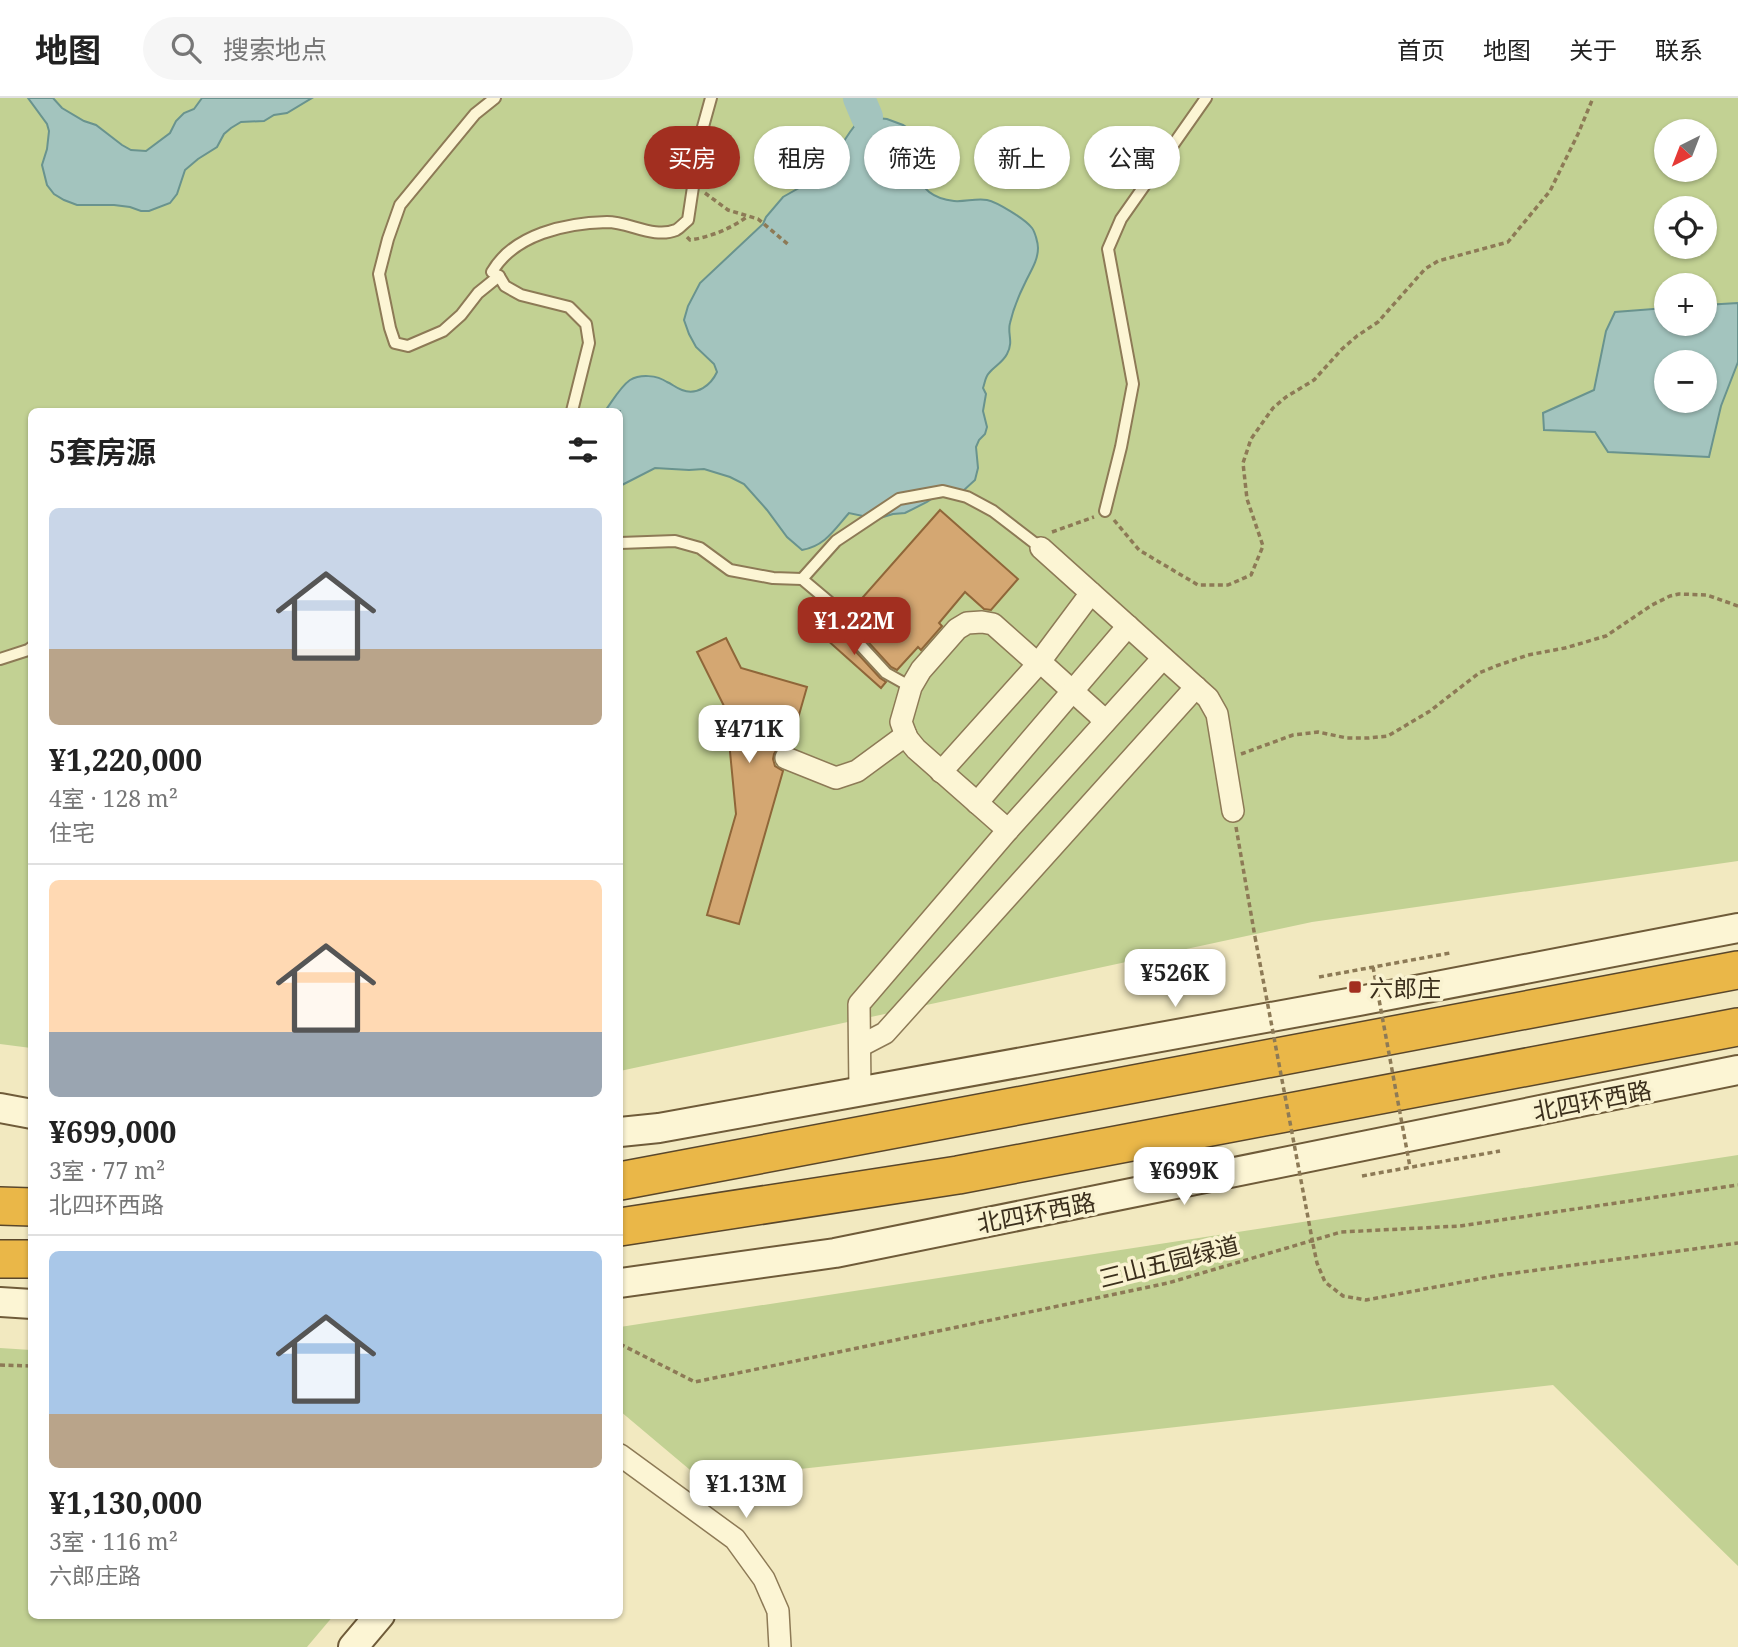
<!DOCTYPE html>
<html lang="zh">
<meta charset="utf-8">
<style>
body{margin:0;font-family:"Noto Serif","Noto Sans SC",serif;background:#f6f6f6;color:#222;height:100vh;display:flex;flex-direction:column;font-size:26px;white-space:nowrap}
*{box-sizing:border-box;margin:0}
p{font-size:23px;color:#767676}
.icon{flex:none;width:38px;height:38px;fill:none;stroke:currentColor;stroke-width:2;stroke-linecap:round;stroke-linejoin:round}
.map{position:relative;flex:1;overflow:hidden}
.drawer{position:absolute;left:28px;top:310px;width:595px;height:1211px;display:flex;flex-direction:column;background:#fff;border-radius:10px;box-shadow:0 2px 5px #0004}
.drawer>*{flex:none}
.hud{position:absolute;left:644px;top:28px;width:665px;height:63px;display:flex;gap:14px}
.needle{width:46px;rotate:222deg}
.fabs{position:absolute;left:1654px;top:21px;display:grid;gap:14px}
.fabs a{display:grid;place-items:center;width:63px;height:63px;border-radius:50%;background:#fff;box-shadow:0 2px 5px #0004;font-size:35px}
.price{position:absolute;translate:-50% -60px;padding:0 16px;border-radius:14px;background:#fff;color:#222;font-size:23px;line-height:46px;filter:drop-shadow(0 2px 4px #0008)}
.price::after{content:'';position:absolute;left:50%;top:42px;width:21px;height:16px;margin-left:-10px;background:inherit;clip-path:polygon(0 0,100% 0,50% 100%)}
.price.on{background:#a22f20;color:#fff}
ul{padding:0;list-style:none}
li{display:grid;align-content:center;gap:14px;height:371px;padding:0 21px}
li+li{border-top:2px solid #e0e0e0}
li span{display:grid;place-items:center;height:217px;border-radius:10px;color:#555}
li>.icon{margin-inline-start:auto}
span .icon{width:126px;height:126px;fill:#fffc;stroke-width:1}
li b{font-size:30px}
h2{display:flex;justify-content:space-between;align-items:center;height:84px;padding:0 21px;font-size:30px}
.pill{padding:0 24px;border-radius:32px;background:#fff;box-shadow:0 2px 5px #0004;font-size:24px;line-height:63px}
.pill.on{background:#a22f20;color:#fff}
header{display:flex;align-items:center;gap:42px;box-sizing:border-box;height:98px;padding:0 35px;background:#fff;border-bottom:2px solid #e0e0e0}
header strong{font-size:33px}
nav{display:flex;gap:38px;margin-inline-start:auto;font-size:24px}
.search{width:490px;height:63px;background:#f6f6f6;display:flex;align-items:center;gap:18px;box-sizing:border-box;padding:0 24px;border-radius:38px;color:#767676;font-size:26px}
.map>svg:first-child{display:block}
</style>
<header>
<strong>地图</strong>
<div class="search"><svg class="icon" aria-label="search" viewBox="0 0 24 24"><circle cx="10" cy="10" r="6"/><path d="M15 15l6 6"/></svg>搜索地点</div>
<nav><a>首页</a><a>地图</a><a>关于</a><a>联系</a></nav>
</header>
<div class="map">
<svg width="1738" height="1549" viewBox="0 0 1738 1549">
<rect width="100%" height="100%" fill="#f2e9c0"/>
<g fill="#c2d193" fill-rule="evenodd">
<path d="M0,0H1738V763L1312,824L620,973V313H32L31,950L0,946ZM1666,33H1704V72H1666ZM1666,110H1704V149H1666ZM1666,187H1704V226H1666ZM1666,264H1704V303H1666Z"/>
<polygon points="1738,1057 1738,1468 1553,1287 702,1382 620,1313 620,1229"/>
<polygon points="0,1250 31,1252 32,1517 334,1517 307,1549 0,1549"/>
</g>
<g fill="#a3c4be" stroke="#69938e" stroke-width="2" fill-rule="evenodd">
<polygon points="28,0 53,0 62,10 84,23 96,27 122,47 131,52 146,53 170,35 176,23 184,15 194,11 202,0 312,0 287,15 274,17 264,23 241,24 231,30 224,36 217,49 198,61 185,72 177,96 170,105 149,113 141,113 130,109 114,107 77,107 64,102 54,96 47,87 42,67 47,51 49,33 47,26"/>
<path d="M867,19L887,21L903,27L909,31L915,41C911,52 913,62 916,73C921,92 935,101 954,103C965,104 976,100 987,102C997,104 1025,121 1032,130C1035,134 1038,145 1038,150C1038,163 1030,174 1025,185C1019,197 1013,212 1010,225C1007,236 1014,243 1007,256C1003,264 995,268 989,275C985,279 985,285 983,290L986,296L983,313L987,329L985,336L979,342L976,349L978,370L975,382L963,393L952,398L933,400L927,404L905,415L893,416L877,421L849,415C834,432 825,448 802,452L787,439L767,412L744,386L730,379L704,371L689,372L655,370L620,388V313H605C612,304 620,289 630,282C640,276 657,277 667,284C672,286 676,290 682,292C697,298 711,287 717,274L714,266L696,249L689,236L684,222L688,208L700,185L763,126L766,119L783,99L822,77L835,64L836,55L850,34L856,26Z"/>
<path d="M1738,205V264L1721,308L1709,359L1608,354L1595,334L1544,332L1543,315L1594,292L1606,233L1615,214L1666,210V226H1704L1705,207ZM1666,264H1704V303H1666Z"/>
</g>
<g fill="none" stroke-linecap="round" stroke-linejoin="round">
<polyline stroke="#a3c4be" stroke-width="32" points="859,0 867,19"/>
</g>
<g fill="#d4a772" stroke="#8f6639" stroke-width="2">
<polygon points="940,412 1018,481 991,512 984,511 965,494 939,525 942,528 921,552 918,549 897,572 891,569 849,523 848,516"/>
<polygon points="835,531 880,580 886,584 881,590 826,541"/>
<polygon points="726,540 741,570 807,589 790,648 785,647 778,649 774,656 773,661 775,668 783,673 739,826 707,817 736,716 726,612 697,554"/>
</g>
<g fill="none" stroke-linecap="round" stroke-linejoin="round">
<g stroke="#8d7a56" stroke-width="14">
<g id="lane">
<polyline points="495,0 475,16 400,107 388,141 379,176 390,230 395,245 408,248 443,233 461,217 478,195 499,178"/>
<path d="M572,313L589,245L586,226L569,209L521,197L505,188L499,178L492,174C514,136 566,125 607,124C629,124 654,141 676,132C680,130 684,125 688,122L701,36L711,0"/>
<polyline points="1105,413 1121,349 1133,286 1108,151 1121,121 1206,0"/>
<polyline points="620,445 675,443 700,450 730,472 773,480 802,481"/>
<polyline points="0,561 28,552 32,549"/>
<polyline points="911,589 886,575 841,526 840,513 802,481 836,443 899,401 943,393 967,399 993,413 1041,450"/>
</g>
</g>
<g stroke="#8d7a56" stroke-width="24">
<g id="street">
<polyline points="1041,450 1208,600 1217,616 1233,713"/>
<polyline points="786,660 836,680 857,673 906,637"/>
<polyline points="941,674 1038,566 1047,570 1098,616 1104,625"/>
<polyline points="977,705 1128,528"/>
<polyline points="1008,732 916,651 907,640 901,624 911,589 921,572 957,531 967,525 982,524 993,526 1038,566 1091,495"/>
<polyline points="860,948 885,935 1196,589"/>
<polyline points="860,993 859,906 1008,732 1163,560"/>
<polyline points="620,1357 735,1441 764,1481 778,1513 780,1549"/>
</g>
</g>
<g stroke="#6f5b39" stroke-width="32">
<g id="secondary">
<polyline points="0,1010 32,1016"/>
<polyline points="620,1034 659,1030 1359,903 1738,830"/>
<polyline points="620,1185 835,1155 1738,972"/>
<polyline points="0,1204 32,1206"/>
<polyline points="353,1549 380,1517"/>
</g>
</g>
<g stroke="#5a472b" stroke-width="40">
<g id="highway">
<polyline points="620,1083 1738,872"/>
<polyline points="0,1108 32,1109"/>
<polyline points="620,1129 958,1077 1738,929"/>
<polyline points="0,1161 32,1161"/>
</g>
</g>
<g stroke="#8d7a56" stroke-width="3.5" stroke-dasharray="5 3.5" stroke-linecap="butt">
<polyline points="705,95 728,112 758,121 790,148"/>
<path d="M687,139L690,142C711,139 732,130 748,118"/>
<polyline points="1114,422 1139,452 1198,487 1228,487 1251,477 1263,448 1247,401 1243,365 1251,341 1263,324 1273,310 1286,299 1314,282 1342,251 1357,238 1378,224 1425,171 1438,163 1508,144 1550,93 1578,36 1593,0"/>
<polyline points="1052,434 1094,419"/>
<polyline points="1241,656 1293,637 1318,634 1347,640 1369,640 1388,638 1430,613 1479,575 1496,568 1528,557 1565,550 1606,538 1652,507 1670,498 1679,496 1707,497 1738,508"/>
<polyline points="1236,729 1255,839"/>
<polyline points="1319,879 1450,855"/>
<polyline points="1362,1078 1500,1053"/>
<polyline points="1313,1146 1317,1165 1325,1184 1343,1198 1366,1202 1500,1177 1738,1145"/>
<polyline points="620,1246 695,1284 1168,1185 1341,1134 1460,1128 1738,1087"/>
<polyline points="0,1267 32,1268"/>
</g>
<use href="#lane" stroke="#fcf5d4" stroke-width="10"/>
<use href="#street" stroke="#fcf5d4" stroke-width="21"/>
<use href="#secondary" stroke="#fcf5d4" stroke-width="28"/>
<use href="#highway" stroke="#eab748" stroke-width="37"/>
<g stroke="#8d7a56" stroke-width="3.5" stroke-dasharray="5 3.5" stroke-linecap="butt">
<polyline points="1255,839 1313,1146"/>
<polyline points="1373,869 1410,1069"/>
</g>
</g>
<rect fill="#a22f20" stroke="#f9f2d0" stroke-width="2.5" x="1348" y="882" width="14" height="14" rx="3.5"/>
<g text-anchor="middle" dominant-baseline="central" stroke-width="7" stroke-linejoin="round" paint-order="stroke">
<g font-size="24" fill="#3b2f1c" stroke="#f9f2d0" text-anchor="start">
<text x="1369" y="889">六郎庄</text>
</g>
<g font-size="24" fill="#3b2f1c" stroke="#f9f2d0">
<text transform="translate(1592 1002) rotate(-11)">北四环西路</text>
<text transform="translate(1036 1114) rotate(-11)">北四环西路</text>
<text transform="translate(1169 1163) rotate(-14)">三山五园绿道</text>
</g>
</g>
</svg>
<div class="fabs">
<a><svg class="needle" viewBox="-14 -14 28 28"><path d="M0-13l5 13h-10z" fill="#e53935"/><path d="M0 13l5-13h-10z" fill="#767676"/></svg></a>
<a><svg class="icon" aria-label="locate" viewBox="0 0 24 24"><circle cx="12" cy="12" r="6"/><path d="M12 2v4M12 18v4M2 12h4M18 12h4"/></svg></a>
<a>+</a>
<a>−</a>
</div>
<b class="price on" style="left:854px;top:559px">¥1.22M</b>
<b class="price" style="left:749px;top:667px">¥471K</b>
<b class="price" style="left:1175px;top:911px">¥526K</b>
<b class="price" style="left:1184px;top:1109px">¥699K</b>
<b class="price" style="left:746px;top:1422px">¥1.13M</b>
<div class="hud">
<a class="pill on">买房</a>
<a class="pill">租房</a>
<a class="pill">筛选</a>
<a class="pill">新上</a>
<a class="pill">公寓</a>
</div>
<section class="drawer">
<h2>5套房源<svg class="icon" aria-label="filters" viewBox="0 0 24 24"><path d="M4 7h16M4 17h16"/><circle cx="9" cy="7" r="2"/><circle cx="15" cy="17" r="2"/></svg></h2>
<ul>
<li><span style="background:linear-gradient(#c9d6e8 65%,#b9a48a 0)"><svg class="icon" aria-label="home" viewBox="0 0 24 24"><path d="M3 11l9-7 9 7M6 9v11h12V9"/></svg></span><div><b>¥1,220,000</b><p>4室 · 128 m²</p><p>住宅</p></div></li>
<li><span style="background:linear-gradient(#ffd9b3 70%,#9aa5b1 0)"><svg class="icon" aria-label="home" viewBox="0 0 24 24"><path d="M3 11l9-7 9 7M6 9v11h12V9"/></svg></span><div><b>¥699,000</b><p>3室 · 77 m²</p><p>北四环西路</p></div></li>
<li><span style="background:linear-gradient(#a9c7e8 75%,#b9a48a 0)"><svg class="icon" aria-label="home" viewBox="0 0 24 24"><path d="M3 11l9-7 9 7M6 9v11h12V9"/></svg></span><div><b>¥1,130,000</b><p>3室 · 116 m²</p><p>六郎庄路</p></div></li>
</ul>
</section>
</div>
